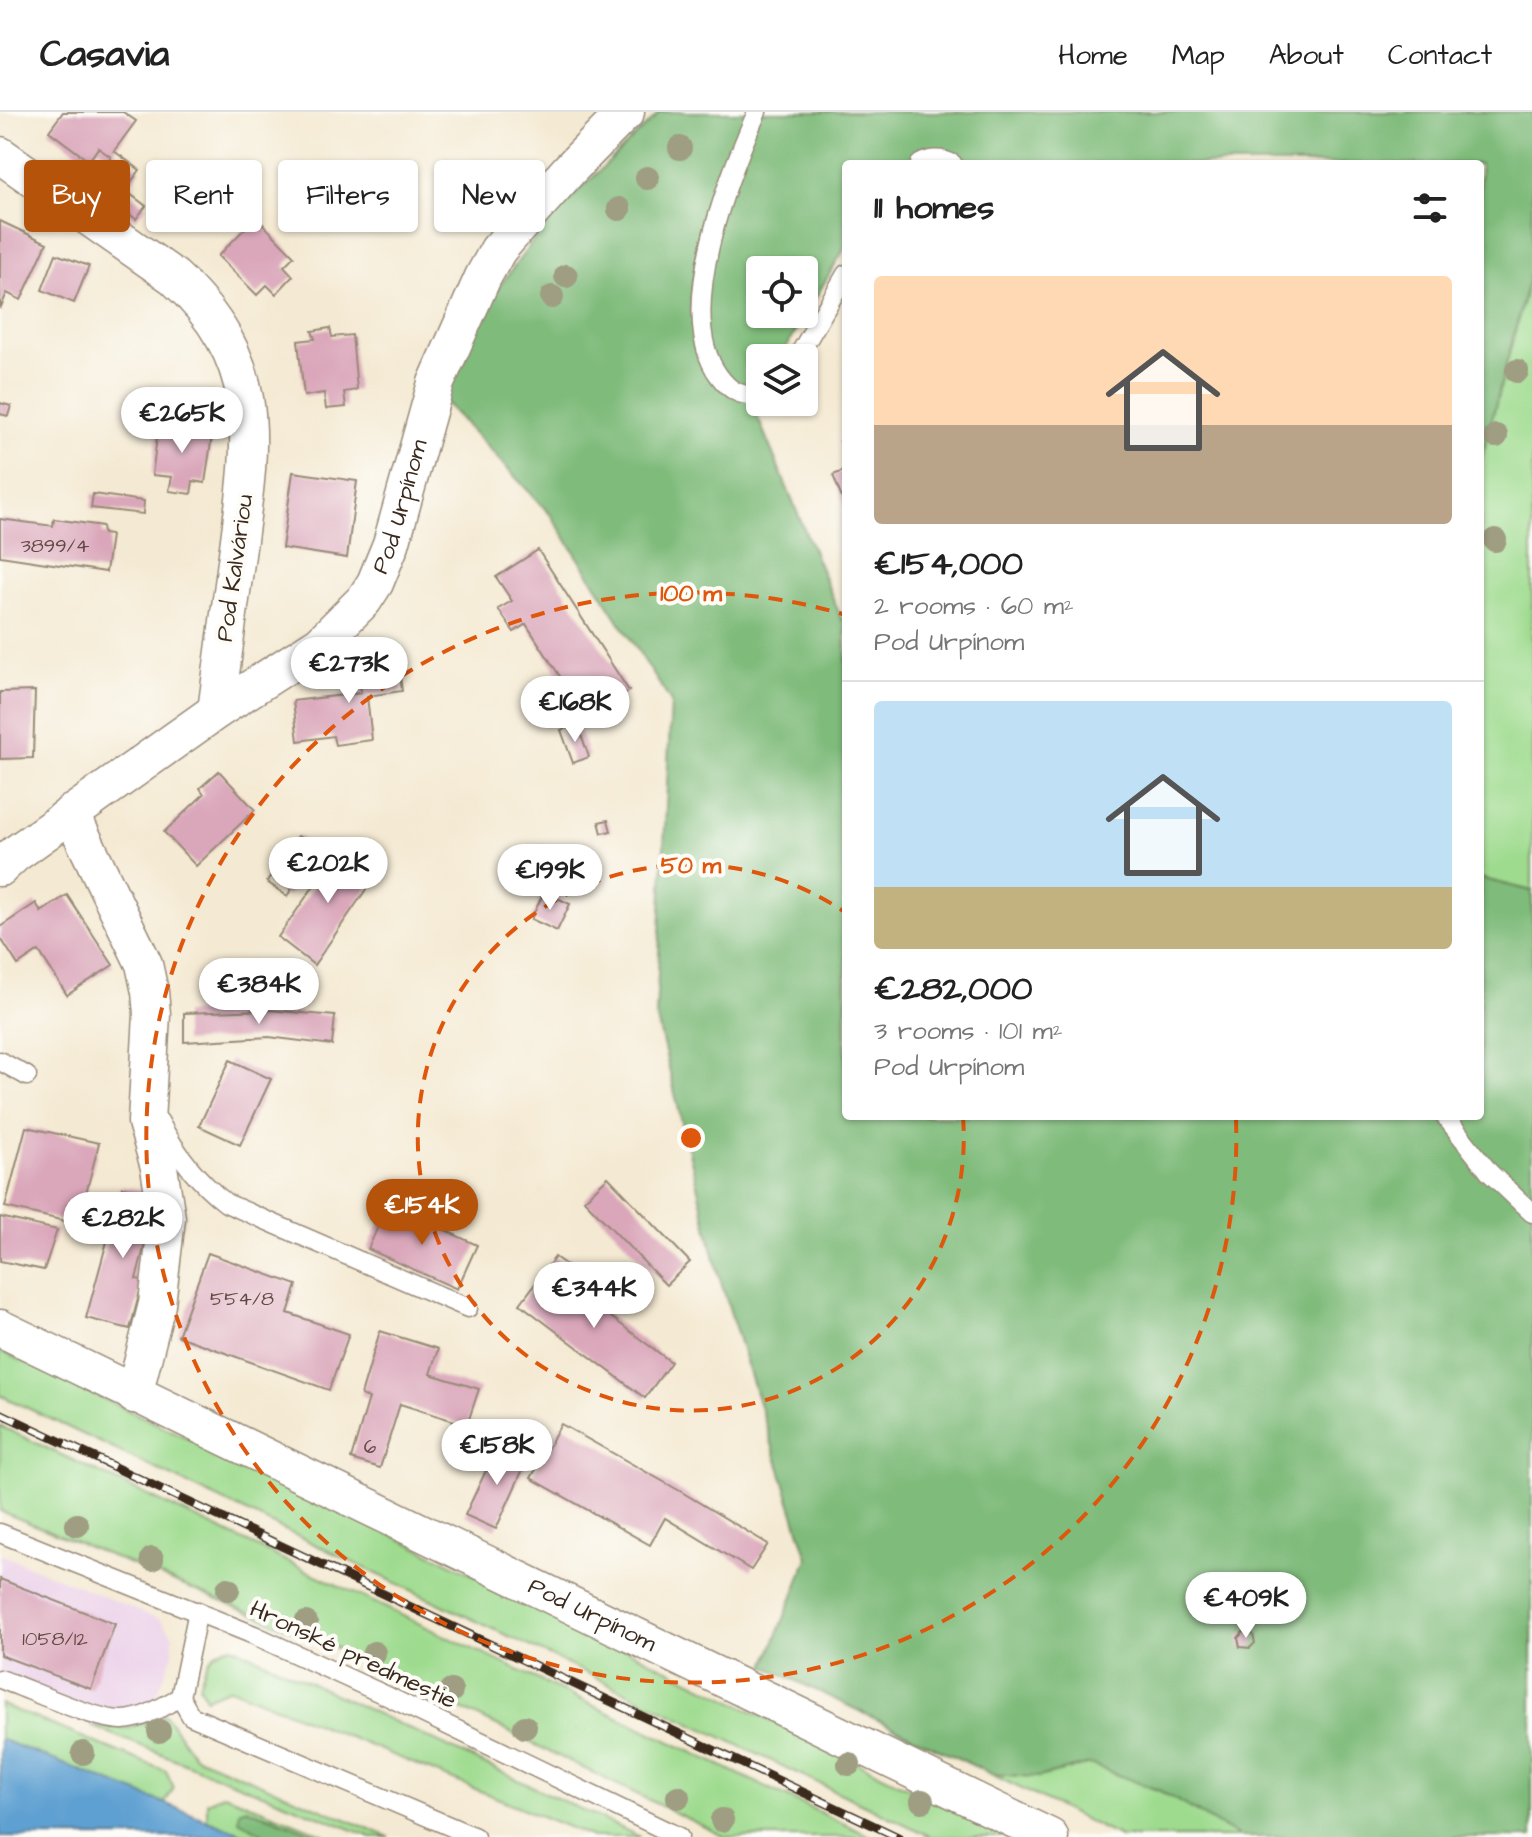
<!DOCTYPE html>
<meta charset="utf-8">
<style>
body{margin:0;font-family:"Architects Daughter",sans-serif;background:#f2f2f2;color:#222;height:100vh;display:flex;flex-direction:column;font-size:30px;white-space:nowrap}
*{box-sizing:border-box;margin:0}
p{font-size:26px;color:#767676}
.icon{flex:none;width:44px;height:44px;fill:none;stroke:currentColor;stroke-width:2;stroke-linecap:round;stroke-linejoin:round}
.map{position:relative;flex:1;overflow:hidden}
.details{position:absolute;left:842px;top:48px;width:642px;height:960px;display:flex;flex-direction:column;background:#fff;border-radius:8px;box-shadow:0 2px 6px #0004}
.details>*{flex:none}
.banner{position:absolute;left:24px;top:48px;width:698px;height:72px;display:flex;gap:16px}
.tools{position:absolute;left:746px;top:144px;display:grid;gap:16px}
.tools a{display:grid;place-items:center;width:72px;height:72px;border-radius:8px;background:#fff;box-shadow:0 2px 6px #0004;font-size:40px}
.price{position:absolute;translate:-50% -68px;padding:0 18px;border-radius:28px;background:#fff;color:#222;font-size:26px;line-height:52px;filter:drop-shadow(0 2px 4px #0008)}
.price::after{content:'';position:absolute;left:50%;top:48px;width:24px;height:18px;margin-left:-12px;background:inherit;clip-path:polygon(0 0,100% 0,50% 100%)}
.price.selected{background:#b45309;color:#fff}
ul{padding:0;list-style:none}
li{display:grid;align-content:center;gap:16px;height:424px;padding:0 32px}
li+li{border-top:2px solid #e0e0e0}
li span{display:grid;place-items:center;height:248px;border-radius:8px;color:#555}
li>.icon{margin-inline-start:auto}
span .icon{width:144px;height:144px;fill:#fffc;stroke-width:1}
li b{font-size:34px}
h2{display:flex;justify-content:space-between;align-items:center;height:96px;padding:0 32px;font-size:34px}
.chip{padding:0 28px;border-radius:8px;background:#fff;box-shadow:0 2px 6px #0004;font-size:28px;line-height:72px}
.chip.selected{background:#b45309;color:#fff}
header{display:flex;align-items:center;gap:48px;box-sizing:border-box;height:112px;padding:0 40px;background:#fff;border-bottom:2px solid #e0e0e0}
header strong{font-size:38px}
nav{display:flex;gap:44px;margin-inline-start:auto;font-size:28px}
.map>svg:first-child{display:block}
</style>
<header>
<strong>Casavia</strong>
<nav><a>Home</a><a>Map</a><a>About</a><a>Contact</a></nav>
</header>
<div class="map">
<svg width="1532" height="1725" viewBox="0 0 1532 1725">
<rect width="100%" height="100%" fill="#fdfcf7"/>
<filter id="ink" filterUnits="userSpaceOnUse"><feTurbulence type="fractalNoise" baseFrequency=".0125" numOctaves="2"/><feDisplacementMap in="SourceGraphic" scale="16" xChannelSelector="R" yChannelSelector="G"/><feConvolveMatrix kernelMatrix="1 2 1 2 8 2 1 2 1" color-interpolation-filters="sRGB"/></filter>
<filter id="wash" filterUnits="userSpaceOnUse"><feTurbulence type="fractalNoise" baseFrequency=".006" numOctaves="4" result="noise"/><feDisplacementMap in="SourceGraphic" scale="32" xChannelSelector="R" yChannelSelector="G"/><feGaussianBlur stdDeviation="1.8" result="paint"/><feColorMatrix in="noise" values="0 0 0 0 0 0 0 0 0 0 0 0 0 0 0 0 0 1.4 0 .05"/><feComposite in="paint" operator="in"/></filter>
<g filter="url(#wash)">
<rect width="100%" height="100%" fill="#f4e9d2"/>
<polygon fill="#ecd1ea" points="0,1442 161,1508 173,1524 173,1542 156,1585 165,1603 129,1616 91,1614 0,1576"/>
<g fill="#9fdb8f" stroke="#6d8256" stroke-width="2">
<polygon points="1532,154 1532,779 1480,766 1480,352"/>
<path d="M0,1239C339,1394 674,1560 1008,1725H932L0,1283Z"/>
<polygon points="0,1314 872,1725 725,1725 334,1535 0,1399"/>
<path d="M232,1534L623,1717L640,1725H592L230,1576L206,1586L199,1574C204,1554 210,1538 232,1534Z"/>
<polygon points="0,1592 166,1659 174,1676 164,1692 0,1627"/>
<polygon points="165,1603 194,1644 389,1725 371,1725 91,1614 129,1616"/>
<polygon points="1090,1652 1160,1679 1240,1725 1120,1725 991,1662 1038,1665"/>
<polygon points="224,1682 330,1725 251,1725 207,1708 207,1690"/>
</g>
<g fill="#7fbb7a" stroke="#5d724c" stroke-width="2" fill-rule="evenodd">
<path d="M660,0H1532V154L1480,352V52H846V134L780,246H760V281L753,294L842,508L846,507V1004H1480V766L1532,779V1725H1240L1160,1679L1090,1652L1038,1665L991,1662L765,1554L808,1446L719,1164L656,903L671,590L551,403L442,287L478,203L548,109ZM760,158H804V202H760Z"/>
<polygon points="246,1696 323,1725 268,1725 239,1708 239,1699"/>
</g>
<polygon fill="#5ea0d2" stroke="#4c6578" stroke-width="2" points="0,1627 251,1725 0,1725"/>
<g id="blocks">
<g fill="#daa6ba">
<polygon points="63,0 123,0 136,9 114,39 140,58 125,78 146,94 136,107 90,73 111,45 98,36 89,49 49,19"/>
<polygon points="256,105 294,144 284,154 293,164 276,182 267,173 257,183 218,144"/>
<polygon points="0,109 47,131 21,188 7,181 0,197"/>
<polygon points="56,142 89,154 74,191 42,178"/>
<polygon points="330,216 332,225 352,223 357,278 344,280 346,295 326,297 324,281 304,284 298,229 315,227 312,219"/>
<polygon points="0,291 11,294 8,304 0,302"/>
<polygon points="159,310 213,317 205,371 193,369 191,382 169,379 172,365 152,363"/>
<polygon points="846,326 846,345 840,329"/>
<polygon points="846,358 846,397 833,363"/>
<polygon points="293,360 357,369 347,446 282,436"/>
<polygon points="93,382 144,389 143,402 91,396"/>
<polygon points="0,407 53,414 54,407 102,414 103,422 111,423 106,460 0,444"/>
<polygon points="538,438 629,579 587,606 526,512 514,520 498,497 512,489 496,465"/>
<polygon points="397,541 402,579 367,584 372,628 335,633 333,624 298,629 293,589 361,581 357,547"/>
<polygon points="35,579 33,646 0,647 0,580"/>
<polygon points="577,612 589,645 573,651 561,618"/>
<polygon points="219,659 255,698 196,754 164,720 204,682 200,676"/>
<polygon points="608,708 611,719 602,721 599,710"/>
<polygon points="298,724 318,738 287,784 267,770"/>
<polygon points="342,734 378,760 314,853 278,825"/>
<polygon points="544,780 570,792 557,819 531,807"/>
<polygon points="67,783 113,853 67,883 39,839 18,853 0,825 0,815 36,791 41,800"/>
<polygon points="268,898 335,904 332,933 269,925 184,930 184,901"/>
<polygon points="230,948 271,967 240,1033 199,1014"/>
<polygon points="26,1015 99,1031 78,1112 5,1095"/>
<polygon points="608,1065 690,1150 666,1173 584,1088"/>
<polygon points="122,1075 158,1081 136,1167 143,1168 130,1217 86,1206"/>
<polygon points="388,1092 477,1133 457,1177 368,1137"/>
<polygon points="0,1105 57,1118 44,1158 0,1149"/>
<polygon points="208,1141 297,1173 288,1201 349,1222 329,1278 178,1224"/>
<polygon points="555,1145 572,1157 563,1169 671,1250 645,1286 520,1192"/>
<polygon points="380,1219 438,1237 430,1262 479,1277 467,1313 400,1292 380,1356 351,1347 369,1286 361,1283"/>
<polygon points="561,1312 680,1379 768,1432 751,1458 665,1406 650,1433 531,1366"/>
<polygon points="498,1333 528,1346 496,1417 465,1403"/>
<polygon points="0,1467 115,1512 91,1577 0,1543"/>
<polygon points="1243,1520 1253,1522 1255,1531 1250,1536 1240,1535 1238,1526"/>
</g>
</g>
</g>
<g filter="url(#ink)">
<use href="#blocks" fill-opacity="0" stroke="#988a78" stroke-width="2"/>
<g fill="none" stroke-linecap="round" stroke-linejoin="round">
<g stroke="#988a78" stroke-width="21">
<g id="lane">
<path d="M757,0C729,63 673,202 719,264C730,279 741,285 760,283"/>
<path d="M920,52C930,46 942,46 953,52"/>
<polyline points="797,246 846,162"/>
<polyline points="0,949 27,964"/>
<polyline points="1445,1004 1489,1060 1532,1101"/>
<path d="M159,1009C176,1041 197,1069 226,1091L468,1196"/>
<polyline points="0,1421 254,1523 387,1584 679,1725"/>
<polyline points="198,1499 180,1585 191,1604 475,1725"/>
<path d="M0,1567C29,1577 96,1609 123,1608C144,1607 162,1595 180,1585"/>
</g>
</g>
<g stroke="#988a78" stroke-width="39">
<g id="street">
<path d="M0,43L174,165C264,248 253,323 238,435C231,490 223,544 216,599"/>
<polyline points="71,701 144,852 150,880 152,902 146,1010 159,1055 167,1106 157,1192 134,1283"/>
<path id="s1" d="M0,756L15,742L216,599L320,532L364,488L375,471L391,432L436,271L483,165L498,138L519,114L569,58L626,0"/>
<path id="s2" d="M0,1216L1050,1725"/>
</g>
</g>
<use href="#lane" stroke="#fff" stroke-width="18"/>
<use href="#street" stroke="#fff" stroke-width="36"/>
<g stroke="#3b2a1e" stroke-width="9">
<polyline id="rail" points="0,1301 898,1725"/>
</g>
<use href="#rail" stroke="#fdfcf7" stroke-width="6" stroke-dasharray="18" stroke-linecap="butt"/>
</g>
<g fill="#9f9d82">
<circle cx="680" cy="36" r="12"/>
<circle cx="647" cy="66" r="12"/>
<circle cx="619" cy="97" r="12"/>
<circle cx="566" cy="164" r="12"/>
<circle cx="552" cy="185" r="12"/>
<circle cx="1517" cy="259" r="12"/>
<circle cx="1496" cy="324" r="12"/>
<circle cx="1495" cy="428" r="12"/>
<circle cx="77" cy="1413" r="12"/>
<circle cx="152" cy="1447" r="12"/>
<circle cx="228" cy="1477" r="12"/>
<circle cx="306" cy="1511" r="12"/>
<circle cx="374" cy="1541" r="12"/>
<circle cx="451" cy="1579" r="12"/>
<circle cx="525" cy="1615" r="12"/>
<circle cx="159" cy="1619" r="12"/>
<circle cx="83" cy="1641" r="12"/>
<circle cx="849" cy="1652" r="12"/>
<circle cx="678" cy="1685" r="12"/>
<circle cx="922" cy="1689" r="12"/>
<circle cx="722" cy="1708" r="12"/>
</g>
</g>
<g fill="none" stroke="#df570d" stroke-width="4" stroke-dasharray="14 10">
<path d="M963 1005A273 273 0 1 1 846 801"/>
<path d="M1236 1007A545 545 0 1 1 846 503"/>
</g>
<g text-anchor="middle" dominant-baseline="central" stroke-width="8" stroke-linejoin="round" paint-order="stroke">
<g font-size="20" fill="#634945">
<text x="55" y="434">3899/4</text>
<text x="242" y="1187">554/8</text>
<text x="370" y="1335">6</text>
<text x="55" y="1527">1058/12</text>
</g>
<g font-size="24" fill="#3b2a1e" stroke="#fdfcf7">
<text stroke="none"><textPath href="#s1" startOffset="554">Pod Urpínom</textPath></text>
<text transform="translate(235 456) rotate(-82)">Pod Kalváriou</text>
<text stroke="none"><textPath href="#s2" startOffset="658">Pod Urpínom</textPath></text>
<text transform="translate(353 1543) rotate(25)">Hronské predmestie</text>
</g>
</g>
<circle cx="691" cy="1026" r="12" fill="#df570d" stroke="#fdfcf7" stroke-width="4"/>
<g font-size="24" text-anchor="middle" font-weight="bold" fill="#df570d" stroke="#fdfcf7" stroke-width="8" stroke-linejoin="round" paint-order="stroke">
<text x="691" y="489">100 m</text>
<text x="691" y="761">50 m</text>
</g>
</svg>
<div class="tools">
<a><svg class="icon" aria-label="locate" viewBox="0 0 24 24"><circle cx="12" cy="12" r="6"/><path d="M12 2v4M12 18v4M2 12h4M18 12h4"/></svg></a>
<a><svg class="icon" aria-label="layers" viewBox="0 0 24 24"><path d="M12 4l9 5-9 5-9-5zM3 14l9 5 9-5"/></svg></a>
</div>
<b class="price" style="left:182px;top:343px">€265K</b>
<b class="price" style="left:349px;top:593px">€273K</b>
<b class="price" style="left:575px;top:632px">€168K</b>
<b class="price" style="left:328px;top:793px">€202K</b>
<b class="price" style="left:550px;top:800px">€199K</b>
<b class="price" style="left:259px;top:914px">€384K</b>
<b class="price selected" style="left:422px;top:1135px">€154K</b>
<b class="price" style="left:123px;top:1148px">€282K</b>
<b class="price" style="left:594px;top:1218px">€344K</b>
<b class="price" style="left:497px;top:1375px">€158K</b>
<b class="price" style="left:1246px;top:1528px">€409K</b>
<div class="banner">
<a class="chip selected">Buy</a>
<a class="chip">Rent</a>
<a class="chip">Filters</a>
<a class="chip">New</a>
</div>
<section class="details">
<h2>11 homes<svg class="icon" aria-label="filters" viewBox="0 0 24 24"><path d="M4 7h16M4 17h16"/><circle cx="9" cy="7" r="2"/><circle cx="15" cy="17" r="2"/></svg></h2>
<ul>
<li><span style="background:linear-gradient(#ffd9b3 60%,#b9a48a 0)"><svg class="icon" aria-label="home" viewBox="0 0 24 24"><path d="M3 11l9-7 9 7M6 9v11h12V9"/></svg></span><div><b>€154,000</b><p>2 rooms · 60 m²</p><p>Pod Urpínom</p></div></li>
<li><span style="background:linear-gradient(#bfe0f5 75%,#c2b280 0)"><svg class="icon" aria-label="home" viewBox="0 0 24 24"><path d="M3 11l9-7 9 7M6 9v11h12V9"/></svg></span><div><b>€282,000</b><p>3 rooms · 101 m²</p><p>Pod Urpínom</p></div></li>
</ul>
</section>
</div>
